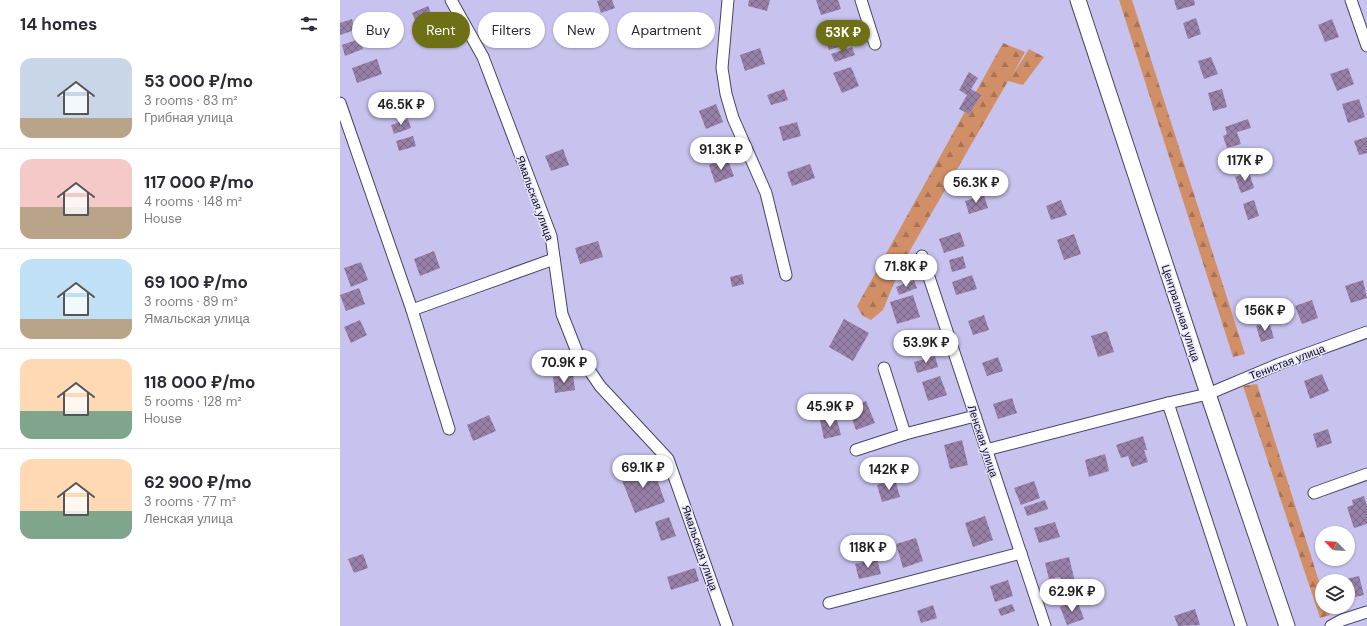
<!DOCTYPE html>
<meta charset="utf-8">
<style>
body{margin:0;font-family:"DM Sans",sans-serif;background:#f2f2f3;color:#2b2b33;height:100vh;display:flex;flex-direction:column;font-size:15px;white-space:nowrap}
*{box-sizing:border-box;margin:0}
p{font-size:13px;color:#7c7c81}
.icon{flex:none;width:22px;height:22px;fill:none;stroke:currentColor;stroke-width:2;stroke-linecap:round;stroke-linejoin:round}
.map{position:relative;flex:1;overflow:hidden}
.panel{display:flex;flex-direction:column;background:#fff;width:340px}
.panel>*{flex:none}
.top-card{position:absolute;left:12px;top:12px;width:380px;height:36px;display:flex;gap:8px}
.needle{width:26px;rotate:294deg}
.buttons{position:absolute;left:975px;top:526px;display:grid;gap:8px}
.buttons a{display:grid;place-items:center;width:40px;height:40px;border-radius:50%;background:#fff;box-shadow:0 1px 3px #0004;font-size:20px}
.price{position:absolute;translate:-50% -34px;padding:0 9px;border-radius:14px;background:#fff;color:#222;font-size:13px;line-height:26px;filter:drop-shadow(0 1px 2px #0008)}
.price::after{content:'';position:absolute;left:50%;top:24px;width:12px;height:9px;margin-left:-6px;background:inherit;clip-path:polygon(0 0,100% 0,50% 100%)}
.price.current{background:#6e7015;color:#fff}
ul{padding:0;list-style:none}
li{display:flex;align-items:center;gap:12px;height:100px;padding:0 20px}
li+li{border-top:1px solid #e1e1e2}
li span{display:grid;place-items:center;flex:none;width:112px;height:80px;border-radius:12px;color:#555}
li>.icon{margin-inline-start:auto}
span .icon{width:48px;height:48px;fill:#fffc;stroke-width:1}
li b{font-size:17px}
h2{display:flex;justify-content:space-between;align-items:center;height:48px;padding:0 20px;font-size:17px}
.chip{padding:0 14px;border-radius:18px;background:#fff;box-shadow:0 1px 3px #0004;font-size:14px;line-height:36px}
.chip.current{background:#6e7015;color:#fff}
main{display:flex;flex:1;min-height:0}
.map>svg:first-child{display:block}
</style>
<main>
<section class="panel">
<h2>14 homes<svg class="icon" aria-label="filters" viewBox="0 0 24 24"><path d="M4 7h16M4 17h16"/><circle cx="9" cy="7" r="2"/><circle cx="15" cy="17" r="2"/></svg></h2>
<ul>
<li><span style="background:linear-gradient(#c9d6e8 75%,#b9a48a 0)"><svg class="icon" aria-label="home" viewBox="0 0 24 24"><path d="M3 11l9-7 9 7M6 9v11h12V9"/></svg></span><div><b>53 000 ₽/mo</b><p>3 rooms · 83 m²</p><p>Грибная улица</p></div></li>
<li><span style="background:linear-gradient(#f6c9c9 60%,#b9a48a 0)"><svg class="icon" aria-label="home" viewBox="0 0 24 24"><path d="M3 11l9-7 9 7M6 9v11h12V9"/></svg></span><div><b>117 000 ₽/mo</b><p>4 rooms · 148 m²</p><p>House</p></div></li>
<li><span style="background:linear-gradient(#bfe0f5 75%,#b9a48a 0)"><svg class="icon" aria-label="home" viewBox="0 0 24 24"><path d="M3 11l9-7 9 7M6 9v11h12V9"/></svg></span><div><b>69 100 ₽/mo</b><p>3 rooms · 89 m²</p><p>Ямальская улица</p></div></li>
<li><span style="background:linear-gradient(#ffd9b3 65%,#7fa58c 0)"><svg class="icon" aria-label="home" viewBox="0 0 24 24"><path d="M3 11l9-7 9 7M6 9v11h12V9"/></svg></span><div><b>118 000 ₽/mo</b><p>5 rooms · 128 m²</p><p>House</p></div></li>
<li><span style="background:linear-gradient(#ffd9b3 65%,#7fa58c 0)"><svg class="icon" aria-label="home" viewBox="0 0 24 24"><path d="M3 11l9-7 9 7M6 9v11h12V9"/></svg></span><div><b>62 900 ₽/mo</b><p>3 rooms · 77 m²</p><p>Ленская улица</p></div></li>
</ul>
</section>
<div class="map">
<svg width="1027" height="626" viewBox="0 0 1027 626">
<defs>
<pattern id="forest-firs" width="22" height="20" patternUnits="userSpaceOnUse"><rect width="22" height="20" fill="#d18f68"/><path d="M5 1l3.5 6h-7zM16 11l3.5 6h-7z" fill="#a87355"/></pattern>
<pattern id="building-cross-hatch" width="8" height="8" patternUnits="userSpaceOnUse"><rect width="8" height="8" fill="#9780a7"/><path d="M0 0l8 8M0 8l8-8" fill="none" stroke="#7a6787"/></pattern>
</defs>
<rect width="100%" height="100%" fill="#c8c2ee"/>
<g fill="url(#forest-firs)">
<polygon points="779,0 792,0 905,354 893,357"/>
<polygon points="663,43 685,52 672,76 689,49 704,57 683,85 668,81 561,266 543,310 531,320 522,315 517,306"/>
<polygon points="917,384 982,591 982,607 987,607 990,615 980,618 903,386"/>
</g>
<g fill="url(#building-cross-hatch)">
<polygon points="260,0 272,0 275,8 261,13 257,1"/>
<polygon points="409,0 430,0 427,11 408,6"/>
<polygon points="476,0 498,0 501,9 481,15"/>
<polygon points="834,0 854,0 855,5 837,10"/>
<polygon points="88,6 94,20 78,27 72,13"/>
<polygon points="856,18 861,34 848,39 843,23"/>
<polygon points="12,19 15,30 0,35 0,23"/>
<polygon points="992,19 999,37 985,42 978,25"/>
<polygon points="503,23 508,39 500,42 501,46 489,50 483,30"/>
<polygon points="19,39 23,49 5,56 2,45"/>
<polygon points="512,47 515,55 495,62 491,54"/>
<polygon points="420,48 425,64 405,71 400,55"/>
<polygon points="871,57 878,74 864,79 858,61"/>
<polygon points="37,59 42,74 17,83 12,68"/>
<polygon points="511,67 519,86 502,93 493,73"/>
<polygon points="1008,68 1014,84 997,91 990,74"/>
<polygon points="629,72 638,78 631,89 641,95 629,114 619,109 627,95 619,90"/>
<polygon points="444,89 448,100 431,105 427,95"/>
<polygon points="882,89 887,107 873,111 868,93"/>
<polygon points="1019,99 1025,117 1008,123 1002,104"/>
<polygon points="376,104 383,122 366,129 359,111"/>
<polygon points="68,119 71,128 54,134 51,125"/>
<polygon points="908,119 911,128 897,132 901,144 887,148 883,136 887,134 885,127"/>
<polygon points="457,122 461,136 443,141 439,127"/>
<polygon points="73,136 76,146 59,151 56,141"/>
<polygon points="1027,137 1027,153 1019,155 1014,141"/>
<polygon points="223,149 229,165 211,171 205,156"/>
<polygon points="387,158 394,176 375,183 369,165"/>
<polygon points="470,164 475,178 452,186 447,172"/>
<polygon points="909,172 914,188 901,193 895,177"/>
<polygon points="644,195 648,208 629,214 625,201"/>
<polygon points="721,200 727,215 711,220 706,206"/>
<polygon points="914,200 919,216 908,220 903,204"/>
<polygon points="620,232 625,246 604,253 599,239"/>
<polygon points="734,234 741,254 724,260 717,240"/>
<polygon points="258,241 263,257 240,264 235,248"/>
<polygon points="94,251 100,268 80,276 74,259"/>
<polygon points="623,256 626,268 612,272 609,260"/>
<polygon points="21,262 28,280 11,287 4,268"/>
<polygon points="402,274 404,284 392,287 390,277"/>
<polygon points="632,275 637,289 616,295 612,282"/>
<polygon points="574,280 577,288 559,295 556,287"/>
<polygon points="1023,280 1027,298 1011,303 1005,286"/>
<polygon points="19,288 25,304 6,311 0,295"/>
<polygon points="573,295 580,317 557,324 550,302"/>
<polygon points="972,300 978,318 962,324 955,306"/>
<polygon points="644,315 649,330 633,335 628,321"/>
<polygon points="504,319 529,333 513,361 489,347"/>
<polygon points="20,320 27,335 11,343 4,327"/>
<polygon points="929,322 934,338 921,342 916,326"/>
<polygon points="767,331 774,352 758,357 751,336"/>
<polygon points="595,356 598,367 577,373 574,362"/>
<polygon points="658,357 663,371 647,376 642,363"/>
<polygon points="233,374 235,390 215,393 213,377"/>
<polygon points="982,374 989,391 970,399 964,381"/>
<polygon points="600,376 607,395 588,401 582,382"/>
<polygon points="672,398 677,413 658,419 653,404"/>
<polygon points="526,401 535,423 516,430 508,408"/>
<polygon points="149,415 156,431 133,441 127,425"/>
<polygon points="496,416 501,435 484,439 480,420"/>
<polygon points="988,429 992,443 977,448 973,434"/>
<polygon points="803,436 807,450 804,450 808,462 792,467 788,456 781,458 776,445"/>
<polygon points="622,440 628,465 610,469 604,445"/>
<polygon points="765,454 769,471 749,477 745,460"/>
<polygon points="312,465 325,502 295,513 281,478"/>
<polygon points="555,479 560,497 542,502 537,485"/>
<polygon points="694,481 700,498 681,505 674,488"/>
<polygon points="1024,496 1027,506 1027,524 1014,528 1007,507 1013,505 1012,500"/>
<polygon points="705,500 708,509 687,516 684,507"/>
<polygon points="645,516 653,540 633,547 625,523"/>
<polygon points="329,517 336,536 321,541 315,522"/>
<polygon points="715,522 720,537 699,543 694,528"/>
<polygon points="576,538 583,561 563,568 556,544"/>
<polygon points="23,554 28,568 14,573 8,559"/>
<polygon points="729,557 735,582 722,585 720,577 709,579 705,563"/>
<polygon points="537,559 541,574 519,579 515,564"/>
<polygon points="355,568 359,581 331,590 327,577"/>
<polygon points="1019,576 1024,595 1011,598 1008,581 1006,579"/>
<polygon points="668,580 673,596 655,602 650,586"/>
<polygon points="737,600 744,619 727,625 720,607"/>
<polygon points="672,604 675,611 661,616 658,609"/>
<polygon points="593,605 597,618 581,623 577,611"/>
<polygon points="855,609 860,625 838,626 834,616"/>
</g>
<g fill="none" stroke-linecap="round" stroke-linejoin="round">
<g stroke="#494369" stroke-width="13">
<g id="street">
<polyline points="111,0 143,57 211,236 222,314 237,352 260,386 328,459 387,626"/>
<polyline points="388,0 382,68 386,94 393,118 426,193 446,275"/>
<polyline points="521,0 535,44"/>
<polyline points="1011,0 1027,46"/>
<polyline points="0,103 72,310 109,429"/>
<polyline points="582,256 705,626"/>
<polyline points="72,310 214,259"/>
<polyline points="544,368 565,434"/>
<polyline points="828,403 901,626"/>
<polyline points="516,450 565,434 635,416"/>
<polyline points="646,450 828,403 868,394 939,364 1027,332"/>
<polyline points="974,493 1027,474"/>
<polyline points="489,603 681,553"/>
<polyline points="991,626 1002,620 1027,612"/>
</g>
</g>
<g stroke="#494369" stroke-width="17">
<polyline id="secondary" points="738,0 868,394 947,626"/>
</g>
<use href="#street" stroke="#fff" stroke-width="11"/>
<use href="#secondary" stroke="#fff" stroke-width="15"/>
</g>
<g text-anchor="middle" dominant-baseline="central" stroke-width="3" stroke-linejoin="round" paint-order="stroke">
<g font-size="11" fill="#0e0b1a" stroke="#e8e6fd">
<text transform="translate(195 198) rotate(70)">Ямальская улица</text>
<text transform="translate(841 313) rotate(72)">Центральная улица</text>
<text transform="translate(947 362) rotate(-21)">Тенистая улица</text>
<text transform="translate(643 441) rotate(72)">Ленская улица</text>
<text transform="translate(360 548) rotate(71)">Ямальская улица</text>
</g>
</g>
</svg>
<div class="buttons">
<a><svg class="needle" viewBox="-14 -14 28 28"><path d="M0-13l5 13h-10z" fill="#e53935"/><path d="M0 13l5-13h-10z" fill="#7c7c81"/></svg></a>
<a><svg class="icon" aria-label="layers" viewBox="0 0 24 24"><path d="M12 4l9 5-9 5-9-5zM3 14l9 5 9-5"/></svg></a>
</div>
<b class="price current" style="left:503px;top:54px">53K ₽</b>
<b class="price" style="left:61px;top:126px">46.5K ₽</b>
<b class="price" style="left:381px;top:171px">91.3K ₽</b>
<b class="price" style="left:905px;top:182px">117K ₽</b>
<b class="price" style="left:636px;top:204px">56.3K ₽</b>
<b class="price" style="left:566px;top:288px">71.8K ₽</b>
<b class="price" style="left:925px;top:332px">156K ₽</b>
<b class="price" style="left:586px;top:364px">53.9K ₽</b>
<b class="price" style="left:224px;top:384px">70.9K ₽</b>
<b class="price" style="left:490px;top:428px">45.9K ₽</b>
<b class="price" style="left:303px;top:489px">69.1K ₽</b>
<b class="price" style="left:549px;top:491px">142K ₽</b>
<b class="price" style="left:528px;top:569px">118K ₽</b>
<b class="price" style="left:732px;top:613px">62.9K ₽</b>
<div class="top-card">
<a class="chip">Buy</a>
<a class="chip current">Rent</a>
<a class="chip">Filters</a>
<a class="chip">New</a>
<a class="chip">Apartment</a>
</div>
</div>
</main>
